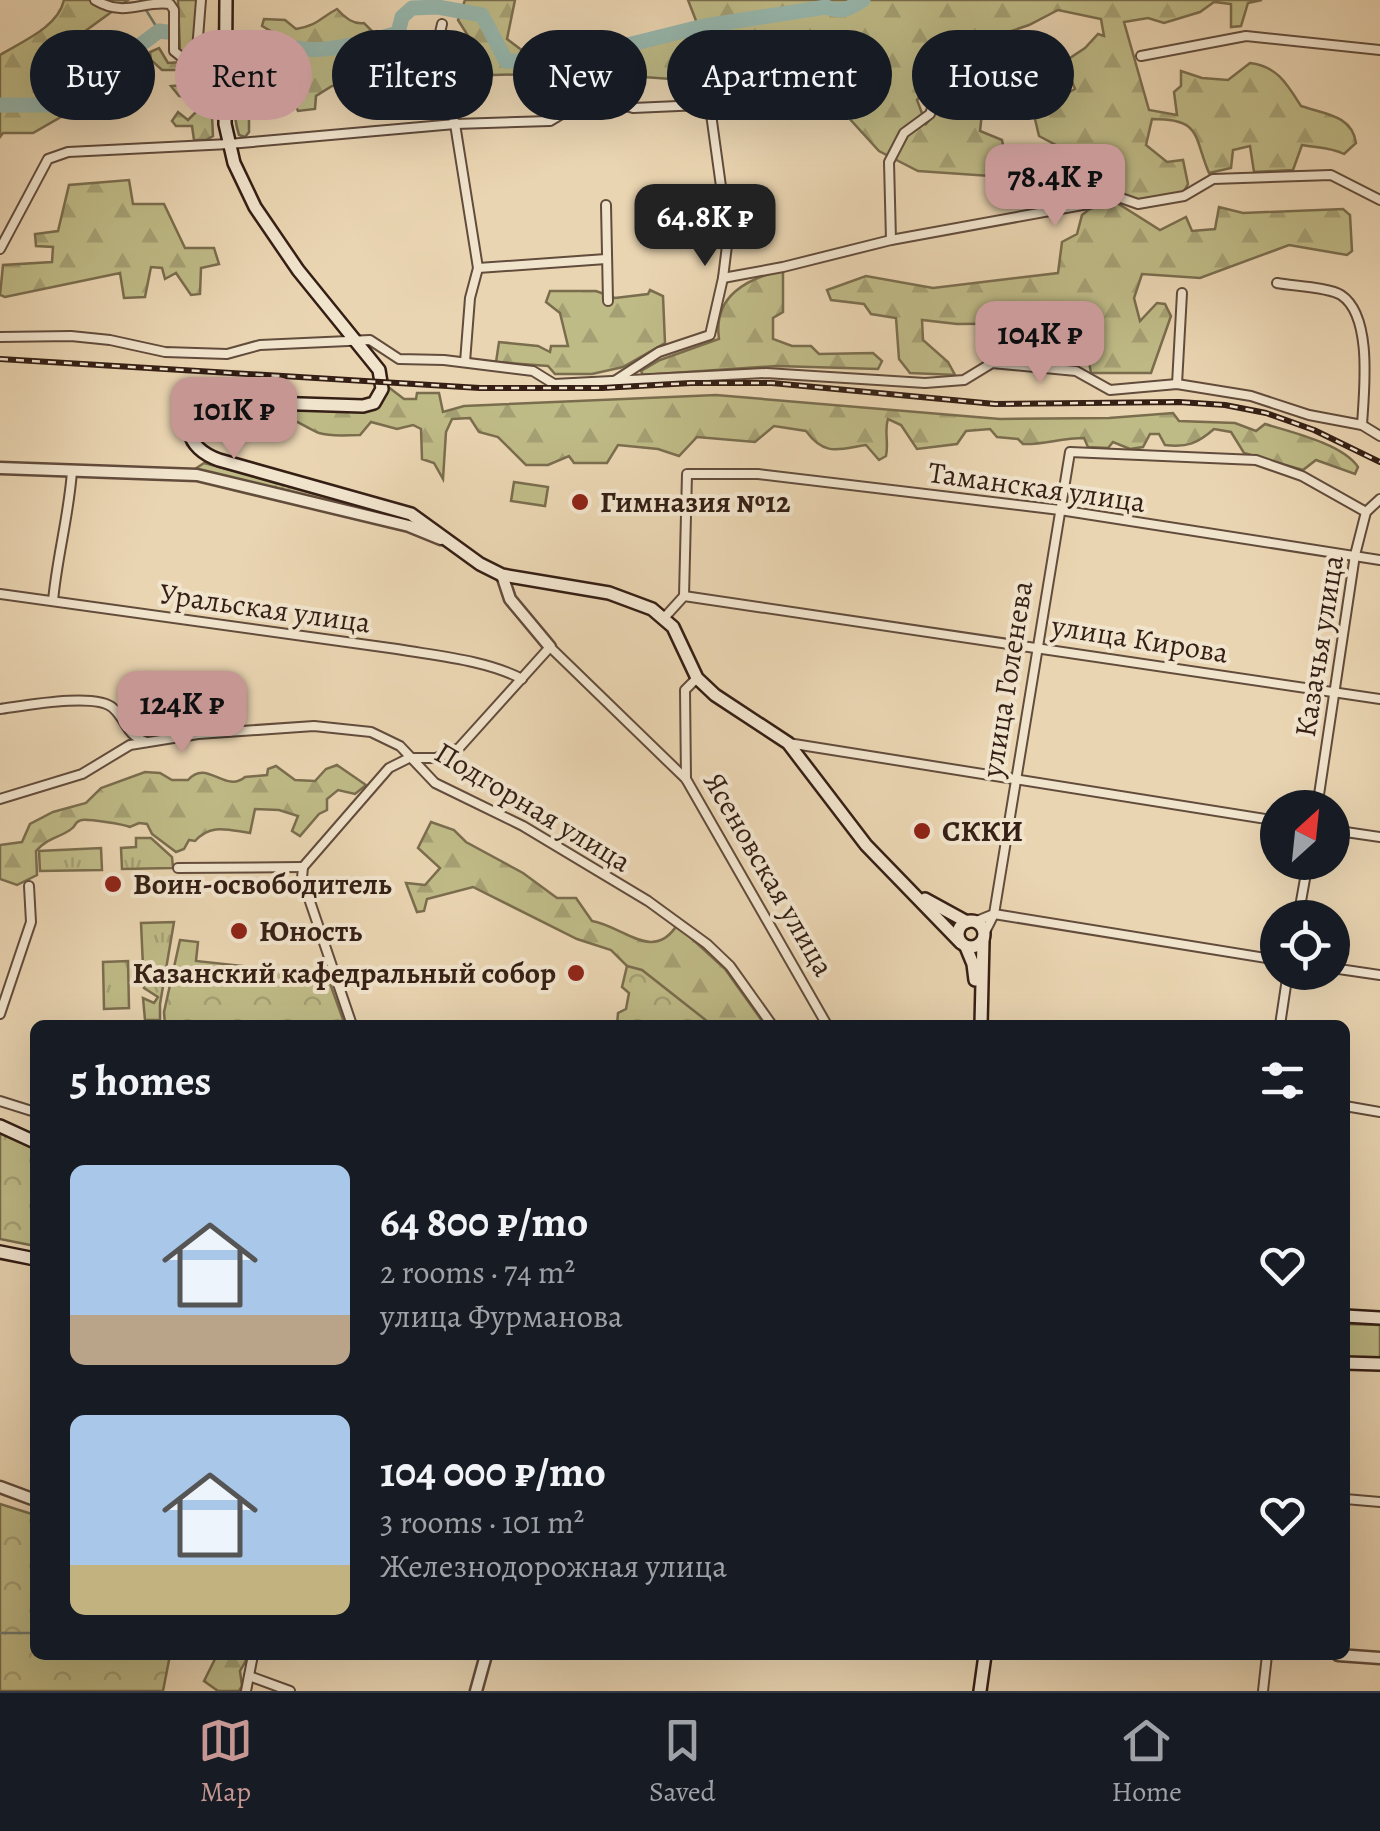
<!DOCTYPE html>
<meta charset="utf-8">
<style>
body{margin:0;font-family:Alegreya,serif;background:#242831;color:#f1f3f6;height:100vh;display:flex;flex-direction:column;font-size:38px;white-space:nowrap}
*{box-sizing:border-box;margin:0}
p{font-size:32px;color:#9ea1a6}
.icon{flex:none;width:55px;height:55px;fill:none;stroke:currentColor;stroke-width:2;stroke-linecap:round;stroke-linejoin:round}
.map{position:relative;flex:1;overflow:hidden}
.sheet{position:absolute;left:30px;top:1020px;width:1320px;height:640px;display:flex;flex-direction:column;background:#171b24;border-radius:15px;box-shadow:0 10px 40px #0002}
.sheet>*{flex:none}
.banner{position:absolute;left:30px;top:30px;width:1320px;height:90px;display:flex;gap:20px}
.needle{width:65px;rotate:27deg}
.tools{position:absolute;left:1260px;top:790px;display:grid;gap:20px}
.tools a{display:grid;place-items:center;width:90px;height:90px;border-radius:50%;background:#171b24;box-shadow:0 10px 40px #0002;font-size:50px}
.price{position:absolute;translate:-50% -85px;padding:0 22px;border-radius:20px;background:#c59692;color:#111;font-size:32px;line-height:65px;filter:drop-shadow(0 2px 5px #0008)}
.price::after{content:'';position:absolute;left:50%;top:60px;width:30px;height:22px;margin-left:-15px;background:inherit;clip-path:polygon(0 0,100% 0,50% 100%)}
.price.active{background:#222;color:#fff}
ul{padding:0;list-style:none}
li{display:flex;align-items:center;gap:30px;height:250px;padding:0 40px}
li span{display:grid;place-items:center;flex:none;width:280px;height:200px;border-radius:15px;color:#555}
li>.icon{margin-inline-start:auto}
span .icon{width:120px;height:120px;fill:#fffc;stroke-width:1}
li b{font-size:42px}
h2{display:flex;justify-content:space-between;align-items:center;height:120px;padding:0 40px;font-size:42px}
.chip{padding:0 35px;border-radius:45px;background:#171b24;box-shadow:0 10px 40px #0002;font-size:35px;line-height:90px}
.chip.active{background:#c59692;color:#111}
.dock{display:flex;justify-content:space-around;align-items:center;height:140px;border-top:2px solid #363941;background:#171b24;font-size:28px;color:#9ea1a6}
.dock a{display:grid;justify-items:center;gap:5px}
.dock .active{color:#c59692}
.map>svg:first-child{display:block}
</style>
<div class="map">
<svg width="1380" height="1691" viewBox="0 0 1380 1691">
<defs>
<pattern id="grass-tufts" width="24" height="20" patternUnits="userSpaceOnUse" patternTransform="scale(2.5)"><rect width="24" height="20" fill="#bfbb87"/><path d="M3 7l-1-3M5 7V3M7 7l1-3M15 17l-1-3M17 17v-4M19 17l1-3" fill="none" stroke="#a5a074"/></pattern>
<pattern id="forest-firs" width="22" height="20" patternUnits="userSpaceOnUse" patternTransform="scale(2.5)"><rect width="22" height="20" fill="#bfbb87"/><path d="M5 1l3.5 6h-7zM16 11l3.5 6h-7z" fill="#a5a074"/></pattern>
<pattern id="park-crowns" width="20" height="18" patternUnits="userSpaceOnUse" patternTransform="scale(2.5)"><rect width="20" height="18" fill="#bfbb87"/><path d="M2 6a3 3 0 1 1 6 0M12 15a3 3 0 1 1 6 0" fill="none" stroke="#a5a074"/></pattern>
</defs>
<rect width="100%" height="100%" fill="#ead5b2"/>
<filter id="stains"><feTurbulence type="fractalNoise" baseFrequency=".002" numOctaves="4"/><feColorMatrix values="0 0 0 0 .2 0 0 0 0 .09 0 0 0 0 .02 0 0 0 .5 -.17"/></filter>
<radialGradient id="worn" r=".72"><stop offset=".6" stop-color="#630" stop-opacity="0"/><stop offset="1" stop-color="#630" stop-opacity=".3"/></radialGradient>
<g fill="url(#grass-tufts)" stroke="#7a6d4e" stroke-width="2.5">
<polygon points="204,463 393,512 412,523 195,469"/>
<polygon points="136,838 151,838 172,857 173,868 122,869 121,848 136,847"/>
<polygon points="101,848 102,870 40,871 39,851"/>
<polygon points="174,922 160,1004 160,1020 145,1020 143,998 154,1003 158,997 144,988 141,923"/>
<polygon points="128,961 129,1008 104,1009 103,962"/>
</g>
<g fill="url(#forest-firs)" stroke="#7a6d4e" stroke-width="2.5">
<path d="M64,0H128L66,45C75,63 78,58 92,69C104,79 108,95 113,109L61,117L33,133H3L0,137V55C23,41 58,27 64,0Z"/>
<polygon points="178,0 197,0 195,41 189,54 180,51"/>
<path d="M465,0H515L507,39L523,51L542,45L659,39L700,31L688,0H1262L1248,3L1241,26L1231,27V4L1214,2L1200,12L1164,23L1148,18L1124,22L1149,110L1177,115L1174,92L1181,86V71L1202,78L1228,80L1250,63C1277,66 1287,84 1301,106C1324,114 1352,115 1356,143L1344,154C1330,147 1317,148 1302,145L1293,170L1254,172L1250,146L1233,150L1231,168L1209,173C1193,135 1202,119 1152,119L1146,145L1167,162L1183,160L1188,184L1183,193L1137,201L1099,200L1090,163L1039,136L1031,102L1056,99L1075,89L1064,62L1085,48L1098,34L1104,36L1101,19L1058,10L1029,25L964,47L956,67L937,75L917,100L926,124L943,105L974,97L982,113L980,131L1002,140L1008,171L1005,177L918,171L879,151L806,71L728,83L629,76L566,89L534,74L493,75L458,20Z"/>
<path d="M337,9C344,17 353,25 364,23L374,33V42L379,48L386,47L390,36L398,42V81L369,76L367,84L332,86L316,96L315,109L298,111L291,96L259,102V81L255,72L249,77V132L245,137L239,135C232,113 231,73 242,53L270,54L285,43L281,37L262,26L264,19L285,20L296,29C317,26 320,18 337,9Z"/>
<polygon points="159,48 168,63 182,62 194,67 196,63 202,65 212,86 207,88 211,95 213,136 206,140 194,140 192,126 176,126 172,121 178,112 188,120 196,112 193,100 179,96 171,86 187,85 195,76 201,76 198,71 185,75 177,70 162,70 151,60 150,52"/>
<polygon points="129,180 133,204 164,204 185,248 214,248 219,264 201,268 200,294 191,295 176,273 165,279 162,268 151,267 145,297 124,298 120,273 5,297 0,295 3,265 52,262 53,247 36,246 35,234 58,231 69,185"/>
<polygon points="1114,201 1160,230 1186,217 1192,231 1215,229 1219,207 1243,213 1343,209 1350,215 1352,251 1347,255 1289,245 1200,278 1142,274 1134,298 1140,321 1157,303 1165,304 1171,316 1151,373 1091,373 1086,347 1071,339 1061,323 957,324 922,320 923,340 948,362 955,375 910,373 899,359 896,318 871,314 864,304 831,300 827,290 866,276 933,288 1058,273 1062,242 1077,234 1082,215 1096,204"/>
<path d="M783,270V312L773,318V339L792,346H811L819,354L873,353L882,361L878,369L777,366L643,375L641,371L660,360L719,339C713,296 746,279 783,270Z"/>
<polygon points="650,290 663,296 665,343 623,367 592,374 555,374 548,366 496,362 499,342 538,346 550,352 551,346 568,346 560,313 546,302 550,291 596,291 615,298 648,294"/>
<path d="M387,386L404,399H416L417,393H439L443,412L464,406L716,395L1000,419L1109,418L1173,413L1179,421L1235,423L1256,431L1265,424C1291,432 1343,444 1358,467L1355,474L1316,460L1303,470L1244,453L1231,432L1214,429C1198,443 1187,448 1165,445L1159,434H1150L1143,447L1130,449L1113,442L1108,448L1088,447L1084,438C1061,438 1043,445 1023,444L1018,439L997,437L990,429L966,431L957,444L917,449L901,425L888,419C884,432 889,443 886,456L879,460L866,445C839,449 825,457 806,431L774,426L755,442L697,437L679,456L658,449L618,445L607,463H574L569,456L548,465H526L498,437L479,432L470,418L452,419L446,432L443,479L434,463L422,459L421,429L413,425L397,429L371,422L360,435C347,435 332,437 319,433C306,428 298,420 282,416L278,406L364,408Z"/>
<path d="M337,765L366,785L355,794L338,790L327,799V810L319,814L300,836L292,831L298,816L279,810L255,809L250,833C228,830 211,823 195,841L189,840L184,849L176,852L152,834L147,824L139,823L130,827C123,824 88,819 82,820C73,822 78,825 70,830C58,838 46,839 36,851L37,875L17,885L0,879V845L22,842L30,824L53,812L86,803L101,788L145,772L160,773L172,780H188C207,758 225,794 245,777L267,775L268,769L276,766L295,780L315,781L326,769Z"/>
<path d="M431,822L454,830L466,842L523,873L557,898H576L592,921C623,926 653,963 677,925L725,969L765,1025H653L639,972L627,966L611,950L577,939L473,887L427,899L424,911L417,912L406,883L425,885L440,868L418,848Z"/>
<polygon points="217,1655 254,1655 248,1657 240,1671 242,1686 239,1691 218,1691 204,1681"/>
</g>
<g fill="url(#park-crowns)" stroke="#7a6d4e" stroke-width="2.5">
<polygon points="180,940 198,942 196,961 327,975 345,1025 165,1025 164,1012"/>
<polygon points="627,966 642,970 712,1025 617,1025 618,1013 626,1009 629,993 622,987"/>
<polygon points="0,1130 35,1146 35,1246 0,1239"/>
<polygon points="1345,1324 1380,1325 1380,1358 1345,1357"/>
<polygon points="0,1504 35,1515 35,1655 170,1655 163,1691 0,1691"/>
</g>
<polygon fill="#bfbb87" stroke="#7a6d4e" stroke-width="2.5" points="514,482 548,487 545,506 511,501"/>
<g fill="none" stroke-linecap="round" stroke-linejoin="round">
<g stroke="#707b71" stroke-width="2.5">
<polyline points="146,10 159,31"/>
<polyline points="0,1633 29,1633"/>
</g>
<g stroke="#98b8ae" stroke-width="15">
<path d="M298,48C325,54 371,41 398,33L402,17L412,8L438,7L482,15L506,61L559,62L704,26L826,7C842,13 849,9 863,0"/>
<polyline points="0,105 59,105 159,31 167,32"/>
</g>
<g stroke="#624c3c" stroke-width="12">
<g id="minor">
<path d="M95,0C126,18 142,0 170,4L174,10V51L184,59L192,58L197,50L201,0"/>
<polyline points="442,24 434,59 455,124 478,268 470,298 465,362"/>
<polyline points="1141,56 1246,36 1380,50"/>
<polyline points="606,205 608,301"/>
<polyline points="891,240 889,162 904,133 930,114 940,86 946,79 1056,72"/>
<polyline points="0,249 48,159 68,152 229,144 455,124 550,121 575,106 606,101 633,108 701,105 711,114 728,237 723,278 710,335 659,352 616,380"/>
<polyline points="478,268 606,259"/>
<polyline points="723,278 783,267 891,240 1121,198 1138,204 1184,196 1213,179 1331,175 1380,200"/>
<path d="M1277,283C1292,286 1329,287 1341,295C1373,316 1364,391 1362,425"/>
<polyline points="0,337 71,336 110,340 165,352 227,354 260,345 370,340 399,359 444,360 533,371 554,384 766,373 925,383 964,380 992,363 1076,371 1110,390 1177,384 1251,396 1309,415 1362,425 1380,436"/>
<polyline points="1177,384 1182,293"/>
<path d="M0,594L397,649C437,656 486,660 522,679"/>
<polyline points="684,596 687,474 758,474 1060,510 1380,560"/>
<path d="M53,601C57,557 69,515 72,471"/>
<polyline points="664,618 684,596 1380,699"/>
<path d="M0,709C23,706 96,692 113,708C128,722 124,733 146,742"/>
<polyline points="788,743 1278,821"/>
<polyline points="686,779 685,690 697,678"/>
<polyline points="0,799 82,774 130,745 198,734 314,726 371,732 400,746 435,783 523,826 648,901 707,944 730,966 772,1025"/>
<polyline points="1317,808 1355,555 1366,512 1380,499"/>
<polyline points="1332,830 1380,837"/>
<polyline points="303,867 389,768 409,758 436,758 459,748 550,647 686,779 827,1025"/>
<polyline points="303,867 302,878 352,1025"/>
<polyline points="178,868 303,867"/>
<polyline points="994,914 1278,960"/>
<polyline points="1298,918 1308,862"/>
<polyline points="974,922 994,914"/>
<polyline points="984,934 994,914 1070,452 1256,460 1302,476 1366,512"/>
<polyline points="1332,968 1380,975"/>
<polyline points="0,1014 31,922 29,886"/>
<polyline points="1280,1025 1288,972"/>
<polyline points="0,1101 35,1112"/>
<polyline points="1345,1106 1380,1112"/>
<polyline points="1345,1499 1380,1502"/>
<polyline points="249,1676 290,1691"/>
<polyline points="246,1691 253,1655"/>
<polyline points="1263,1691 1267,1655"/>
</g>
</g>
<g stroke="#624c3c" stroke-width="15">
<g id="tertiary">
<polyline points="0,468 197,475 409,526 441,539"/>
<polyline points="502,575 510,599 550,647"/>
<polyline points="0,1487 35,1500"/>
<polyline points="1338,1655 1380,1658"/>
<polyline points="476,1691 486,1655"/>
</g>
</g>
<g stroke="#351f15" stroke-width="16">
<g id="secondary">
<path d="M226,0L225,124L234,163L255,207L298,270L379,370L382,389L374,403L363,406L212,401C178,419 185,448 219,460L411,514L480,564L502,575L609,593L652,609L673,627L697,678L715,695L788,743L866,845L961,943"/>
<polyline points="925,899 967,922"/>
<circle cx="971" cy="934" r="13"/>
<polyline points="966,947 973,964 975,980"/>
<polyline points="981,1025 983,940"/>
<polyline points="0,1126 35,1142"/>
<polyline points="0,1252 35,1259"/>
<polyline points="1345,1316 1380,1318"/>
<polyline points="1345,1363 1380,1364"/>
<polyline points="980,1691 985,1655"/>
</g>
</g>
<use href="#minor" stroke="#f1e4cd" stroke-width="8"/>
<use href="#tertiary" stroke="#f1e4cd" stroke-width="10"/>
<use href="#secondary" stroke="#f1e4cd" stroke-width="11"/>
<g stroke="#351f15" stroke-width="6">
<polyline id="rail" points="0,359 480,388 602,388 691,383 772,383 995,404 1179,402 1225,405 1266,413 1314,430 1380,462"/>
</g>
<use href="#rail" stroke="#f1e4cd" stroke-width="2.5" stroke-dasharray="8" stroke-linecap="butt"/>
</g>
<g fill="#8f2418" stroke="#f1e4cd" stroke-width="4">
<circle cx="580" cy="502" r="10"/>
<circle cx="922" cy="831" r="10"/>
<circle cx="113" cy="884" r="10"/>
<circle cx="239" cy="931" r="10"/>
<circle cx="576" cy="973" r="10"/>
</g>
<g text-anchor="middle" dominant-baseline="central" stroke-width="8" stroke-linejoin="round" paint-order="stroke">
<g font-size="30" fill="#351f15" stroke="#f1e4cd">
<text transform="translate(1037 487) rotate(8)">Таманская улица</text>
<text transform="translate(265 608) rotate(8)">Уральская улица</text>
<text transform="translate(1140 639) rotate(9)">улица Кирова</text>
<text transform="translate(1319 646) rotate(-81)">Казачья улица</text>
<text transform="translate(1007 679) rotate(-81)">улица Голенева</text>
<text transform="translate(533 807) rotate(31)">Подгорная улица</text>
<text transform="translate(769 874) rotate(60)">Ясеновская улица</text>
</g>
<g font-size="30" font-weight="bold" fill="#351f15" stroke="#f1e4cd" text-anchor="start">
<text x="600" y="502">Гимназия №12</text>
<text x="942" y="831">СККИ</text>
<text x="133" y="884">Воин-освободитель</text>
<text x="259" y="931">Юность</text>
<text x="556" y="973" text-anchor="end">Казанский кафедральный собор</text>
</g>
</g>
<rect width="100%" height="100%" filter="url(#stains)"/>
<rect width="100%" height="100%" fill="url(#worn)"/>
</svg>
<div class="tools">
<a><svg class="needle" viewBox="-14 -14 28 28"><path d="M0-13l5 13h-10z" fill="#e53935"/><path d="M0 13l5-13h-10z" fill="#9ea1a6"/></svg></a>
<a><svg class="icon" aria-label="locate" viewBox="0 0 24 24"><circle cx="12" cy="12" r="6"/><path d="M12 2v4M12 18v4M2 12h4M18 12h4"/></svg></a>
</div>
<b class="price" style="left:1055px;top:229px">78.4K ₽</b>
<b class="price active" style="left:705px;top:269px">64.8K ₽</b>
<b class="price" style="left:1040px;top:386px">104K ₽</b>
<b class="price" style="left:234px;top:462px">101K ₽</b>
<b class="price" style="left:182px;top:756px">124K ₽</b>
<div class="banner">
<a class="chip">Buy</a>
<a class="chip active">Rent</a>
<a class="chip">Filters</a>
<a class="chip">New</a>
<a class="chip">Apartment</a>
<a class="chip">House</a>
</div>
<section class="sheet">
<h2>5 homes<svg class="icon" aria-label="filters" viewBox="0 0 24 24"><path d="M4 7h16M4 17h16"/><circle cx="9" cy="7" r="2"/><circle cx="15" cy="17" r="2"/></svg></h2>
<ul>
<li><span style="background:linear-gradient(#a9c7e8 75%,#b9a48a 0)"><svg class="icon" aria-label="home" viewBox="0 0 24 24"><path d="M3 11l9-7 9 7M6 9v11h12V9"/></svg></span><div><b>64 800 ₽/mo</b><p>2 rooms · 74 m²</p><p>улица Фурманова</p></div><svg class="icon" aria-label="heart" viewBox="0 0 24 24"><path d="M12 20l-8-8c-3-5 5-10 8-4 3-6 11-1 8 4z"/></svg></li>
<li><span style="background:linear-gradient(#a9c7e8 75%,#c2b280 0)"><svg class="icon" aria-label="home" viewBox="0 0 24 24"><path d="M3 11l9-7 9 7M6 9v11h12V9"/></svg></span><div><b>104 000 ₽/mo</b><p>3 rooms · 101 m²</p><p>Железнодорожная улица</p></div><svg class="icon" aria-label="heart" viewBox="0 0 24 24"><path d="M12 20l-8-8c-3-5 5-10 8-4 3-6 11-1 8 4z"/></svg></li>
</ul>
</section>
</div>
<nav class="dock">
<a class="active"><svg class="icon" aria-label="map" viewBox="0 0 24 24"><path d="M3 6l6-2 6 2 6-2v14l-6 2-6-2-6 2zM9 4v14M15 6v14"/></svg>Map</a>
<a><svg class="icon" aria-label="saved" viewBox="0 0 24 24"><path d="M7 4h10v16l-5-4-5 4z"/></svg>Saved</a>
<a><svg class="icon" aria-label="home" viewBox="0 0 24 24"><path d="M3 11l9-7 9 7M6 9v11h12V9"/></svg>Home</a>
</nav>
